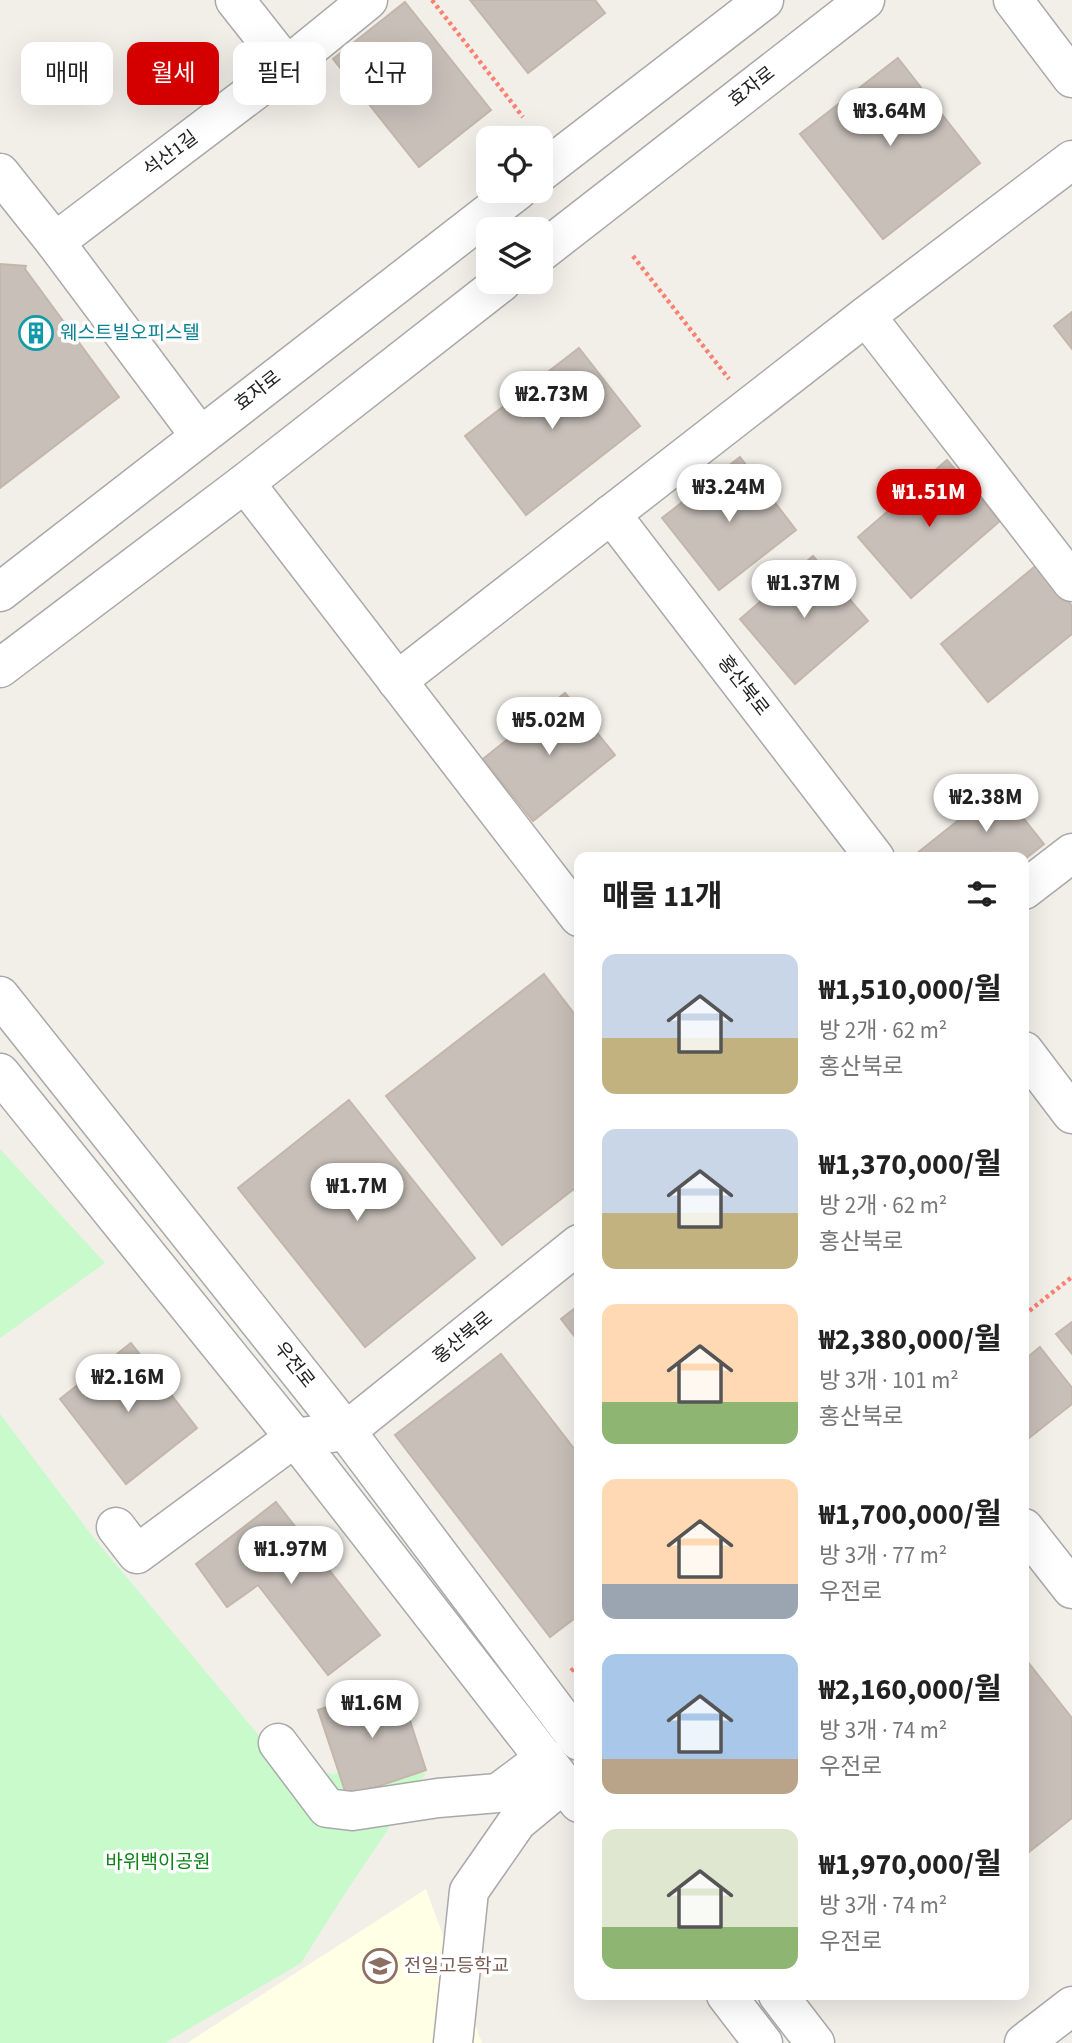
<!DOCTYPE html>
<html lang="ko">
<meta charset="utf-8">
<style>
body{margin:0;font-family:"Source Sans 3","Noto Sans KR",sans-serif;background:#f2f2f2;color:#222;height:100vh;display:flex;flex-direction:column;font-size:26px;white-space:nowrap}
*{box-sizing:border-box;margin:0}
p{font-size:23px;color:#767676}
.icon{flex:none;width:38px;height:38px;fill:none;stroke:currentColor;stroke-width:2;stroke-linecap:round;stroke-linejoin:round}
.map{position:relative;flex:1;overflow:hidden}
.drawer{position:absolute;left:574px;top:852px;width:455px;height:1148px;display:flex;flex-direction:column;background:#fff;border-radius:14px;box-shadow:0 7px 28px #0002}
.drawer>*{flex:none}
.hud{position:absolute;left:21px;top:42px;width:448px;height:63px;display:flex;gap:14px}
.controls{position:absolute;left:476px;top:126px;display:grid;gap:14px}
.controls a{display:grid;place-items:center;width:77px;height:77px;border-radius:14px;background:#fff;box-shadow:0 7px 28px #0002;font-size:35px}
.price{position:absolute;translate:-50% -60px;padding:0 16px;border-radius:24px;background:#fff;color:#222;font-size:23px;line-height:46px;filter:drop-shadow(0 2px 4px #0008)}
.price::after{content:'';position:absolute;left:50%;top:42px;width:21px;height:16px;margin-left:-10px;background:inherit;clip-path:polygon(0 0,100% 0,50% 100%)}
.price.current{background:#d40000;color:#fff}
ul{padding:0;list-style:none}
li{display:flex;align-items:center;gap:21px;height:175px;padding:0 28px}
li span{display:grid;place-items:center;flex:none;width:196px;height:140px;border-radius:14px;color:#555}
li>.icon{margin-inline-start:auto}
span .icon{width:84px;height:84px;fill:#fffc;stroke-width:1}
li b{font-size:30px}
h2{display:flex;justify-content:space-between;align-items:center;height:84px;padding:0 28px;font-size:30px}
.chip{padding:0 24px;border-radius:14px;background:#fff;box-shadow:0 7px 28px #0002;font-size:24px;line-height:63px}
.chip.current{background:#d40000;color:#fff}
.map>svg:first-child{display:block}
</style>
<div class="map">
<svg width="1072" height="2043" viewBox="0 0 1072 2043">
<rect width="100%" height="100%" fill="#f2efe9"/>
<polygon fill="#ffffe5" points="426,1889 482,2043 187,2043"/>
<g fill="#c8facc">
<polygon points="0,1149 105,1263 0,1338"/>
<polygon points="0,1414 93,1537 291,1774 426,1773 346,1892 301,1963 165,2043 0,2043"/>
</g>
<g fill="#c7bfb8" stroke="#c4b6ab" stroke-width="2">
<polygon points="470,0 595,0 605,13 528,73"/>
<polygon points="405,2 491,110 419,167 333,59"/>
<polygon points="898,58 980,163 883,239 800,134"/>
<polygon points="0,264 26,266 25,269 119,397 0,488"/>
<polygon points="1072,312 1072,349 1054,326"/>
<polygon points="579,348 640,426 526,515 465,436"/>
<polygon points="740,457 796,530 719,590 662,518"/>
<polygon points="947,460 1000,521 911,598 858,537"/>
<polygon points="813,556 868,621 795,684 740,619"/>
<polygon points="1038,564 1072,606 1072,634 988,702 941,644"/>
<polygon points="565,693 615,755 533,821 483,759"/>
<polygon points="999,788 1044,844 1024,860 1024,858 911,858"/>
<polygon points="544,974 579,1020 579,1185 502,1245 386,1096"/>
<polygon points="349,1100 475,1258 365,1347 238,1188"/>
<polygon points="579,1305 579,1342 561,1319"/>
<polygon points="1072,1322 1072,1354 1056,1334"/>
<polygon points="131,1343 197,1428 126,1484 60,1399"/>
<polygon points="1040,1347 1072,1388 1072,1404 1024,1442 1024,1360"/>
<polygon points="501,1354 579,1455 579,1615 550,1637 395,1435"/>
<polygon points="276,1502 380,1635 328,1675 258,1585 227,1607 196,1564"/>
<polygon points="1024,1657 1072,1718 1072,1818 1024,1856"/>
<polygon points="398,1684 426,1770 347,1797 318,1710"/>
</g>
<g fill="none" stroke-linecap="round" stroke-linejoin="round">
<g stroke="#a9a9a9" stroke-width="41">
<g id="minor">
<polyline points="235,0 287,66"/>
<polyline points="1013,0 1072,78"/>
<polyline points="541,172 764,0"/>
<polyline points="0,173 55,242 200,436"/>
<polyline points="55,242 287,66 368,0"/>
<polyline points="541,252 865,0"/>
<polyline points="866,316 1072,582"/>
<polyline points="245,483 579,917"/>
<polyline points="611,514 875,858"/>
<polyline points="0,592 517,191"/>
<polyline points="0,668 245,483 502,282"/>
<polyline points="397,681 866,316 1072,160"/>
<polyline points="1024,890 1072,853"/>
<polyline points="0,996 346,1431 579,1741"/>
<polyline points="1024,1051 1072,1114"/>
<polyline points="0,1073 303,1448 579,1803"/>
<polyline points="116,1527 137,1554 294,1438 346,1431 579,1244"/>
<polyline points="1024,1528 1072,1589"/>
<polyline points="278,1743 327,1808 352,1811 438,1798 498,1793 545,1758"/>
<polyline points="726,1995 763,2043"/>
<polyline points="778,1995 815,2043"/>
<polyline points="453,2043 469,1891 517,1822 564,1783"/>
<polyline points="1024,2043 1072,2006"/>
</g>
</g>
<g stroke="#fa8072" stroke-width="4.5" stroke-dasharray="3.5 3.5" stroke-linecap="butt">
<polyline points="432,0 523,117"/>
<polyline points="633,256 729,379"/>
<polyline points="1024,1315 1072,1277"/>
<polyline points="571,1671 579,1664"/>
</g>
<use href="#minor" stroke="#fff" stroke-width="38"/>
</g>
<defs>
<g id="building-ring" transform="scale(1.75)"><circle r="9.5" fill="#fff" stroke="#0f9aa8" stroke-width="1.5"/><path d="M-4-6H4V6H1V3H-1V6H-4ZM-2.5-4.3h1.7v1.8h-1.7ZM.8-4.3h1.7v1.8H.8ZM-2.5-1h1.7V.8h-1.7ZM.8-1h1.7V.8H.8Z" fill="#0f9aa8"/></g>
<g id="school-ring" transform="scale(1.75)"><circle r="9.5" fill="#fff" stroke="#8d6e63" stroke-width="1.5"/><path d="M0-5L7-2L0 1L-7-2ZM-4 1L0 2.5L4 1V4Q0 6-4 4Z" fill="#8d6e63"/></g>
</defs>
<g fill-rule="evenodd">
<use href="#building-ring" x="36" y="333"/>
<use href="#school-ring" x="380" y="1966"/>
</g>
<g text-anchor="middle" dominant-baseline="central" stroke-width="7" stroke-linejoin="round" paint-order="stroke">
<g font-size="19" fill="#222" stroke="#fff">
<text transform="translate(752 87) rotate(-38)">효자로</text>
<text transform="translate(171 154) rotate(-37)">석산1길</text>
<text transform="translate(258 391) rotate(-38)">효자로</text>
<text transform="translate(743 686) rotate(52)">홍산북로</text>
<text transform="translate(463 1338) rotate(-39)">홍산북로</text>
<text transform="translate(294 1365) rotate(52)">우전로</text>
</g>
<g font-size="19" fill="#0d838f" stroke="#fff" text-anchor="start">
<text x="60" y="333">웨스트빌오피스텔</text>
</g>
<g font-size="19" fill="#0c8416" stroke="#fff">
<text x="158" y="1862">바위백이공원</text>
</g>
<g font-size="19" fill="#785e54" stroke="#fff" text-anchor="start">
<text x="404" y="1966">전일고등학교</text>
</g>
</g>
</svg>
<div class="controls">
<a><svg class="icon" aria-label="locate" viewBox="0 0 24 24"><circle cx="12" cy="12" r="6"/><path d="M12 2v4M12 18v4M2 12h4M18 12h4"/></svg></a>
<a><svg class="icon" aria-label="layers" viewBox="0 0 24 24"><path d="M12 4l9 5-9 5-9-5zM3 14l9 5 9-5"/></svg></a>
</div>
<b class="price" style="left:890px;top:148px">₩3.64M</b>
<b class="price" style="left:552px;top:431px">₩2.73M</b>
<b class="price" style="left:729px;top:524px">₩3.24M</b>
<b class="price current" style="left:929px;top:529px">₩1.51M</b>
<b class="price" style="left:804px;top:620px">₩1.37M</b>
<b class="price" style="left:549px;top:757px">₩5.02M</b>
<b class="price" style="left:986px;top:834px">₩2.38M</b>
<b class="price" style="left:357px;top:1223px">₩1.7M</b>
<b class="price" style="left:128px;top:1414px">₩2.16M</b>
<b class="price" style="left:291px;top:1586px">₩1.97M</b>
<b class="price" style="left:372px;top:1740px">₩1.6M</b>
<div class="hud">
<a class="chip">매매</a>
<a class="chip current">월세</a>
<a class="chip">필터</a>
<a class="chip">신규</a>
</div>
<section class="drawer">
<h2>매물 11개<svg class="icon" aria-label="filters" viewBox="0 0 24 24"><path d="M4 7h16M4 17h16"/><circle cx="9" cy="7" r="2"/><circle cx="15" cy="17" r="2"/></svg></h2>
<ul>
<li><span style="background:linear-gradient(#c9d6e8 60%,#c2b280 0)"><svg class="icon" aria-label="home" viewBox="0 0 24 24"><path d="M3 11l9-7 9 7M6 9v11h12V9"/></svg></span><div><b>₩1,510,000/월</b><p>방 2개 · 62 m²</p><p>홍산북로</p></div></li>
<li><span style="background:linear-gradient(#c9d6e8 60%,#c2b280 0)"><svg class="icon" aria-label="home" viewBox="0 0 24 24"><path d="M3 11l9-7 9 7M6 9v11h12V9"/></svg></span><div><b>₩1,370,000/월</b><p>방 2개 · 62 m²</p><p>홍산북로</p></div></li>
<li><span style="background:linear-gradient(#ffd9b3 70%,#8fb573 0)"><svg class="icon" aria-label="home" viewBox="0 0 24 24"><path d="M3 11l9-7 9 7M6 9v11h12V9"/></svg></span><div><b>₩2,380,000/월</b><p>방 3개 · 101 m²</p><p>홍산북로</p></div></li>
<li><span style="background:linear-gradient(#ffd9b3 75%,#9aa5b1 0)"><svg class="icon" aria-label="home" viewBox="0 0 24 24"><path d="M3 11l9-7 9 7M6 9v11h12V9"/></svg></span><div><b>₩1,700,000/월</b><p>방 3개 · 77 m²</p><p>우전로</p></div></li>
<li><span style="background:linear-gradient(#a9c7e8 75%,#b9a48a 0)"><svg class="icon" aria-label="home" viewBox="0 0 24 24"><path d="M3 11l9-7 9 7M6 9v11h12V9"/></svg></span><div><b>₩2,160,000/월</b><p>방 3개 · 74 m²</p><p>우전로</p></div></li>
<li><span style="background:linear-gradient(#dfe7d0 70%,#8fb573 0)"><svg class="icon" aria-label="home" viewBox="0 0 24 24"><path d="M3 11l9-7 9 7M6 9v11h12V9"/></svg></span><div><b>₩1,970,000/월</b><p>방 3개 · 74 m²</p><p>우전로</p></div></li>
</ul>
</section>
</div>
